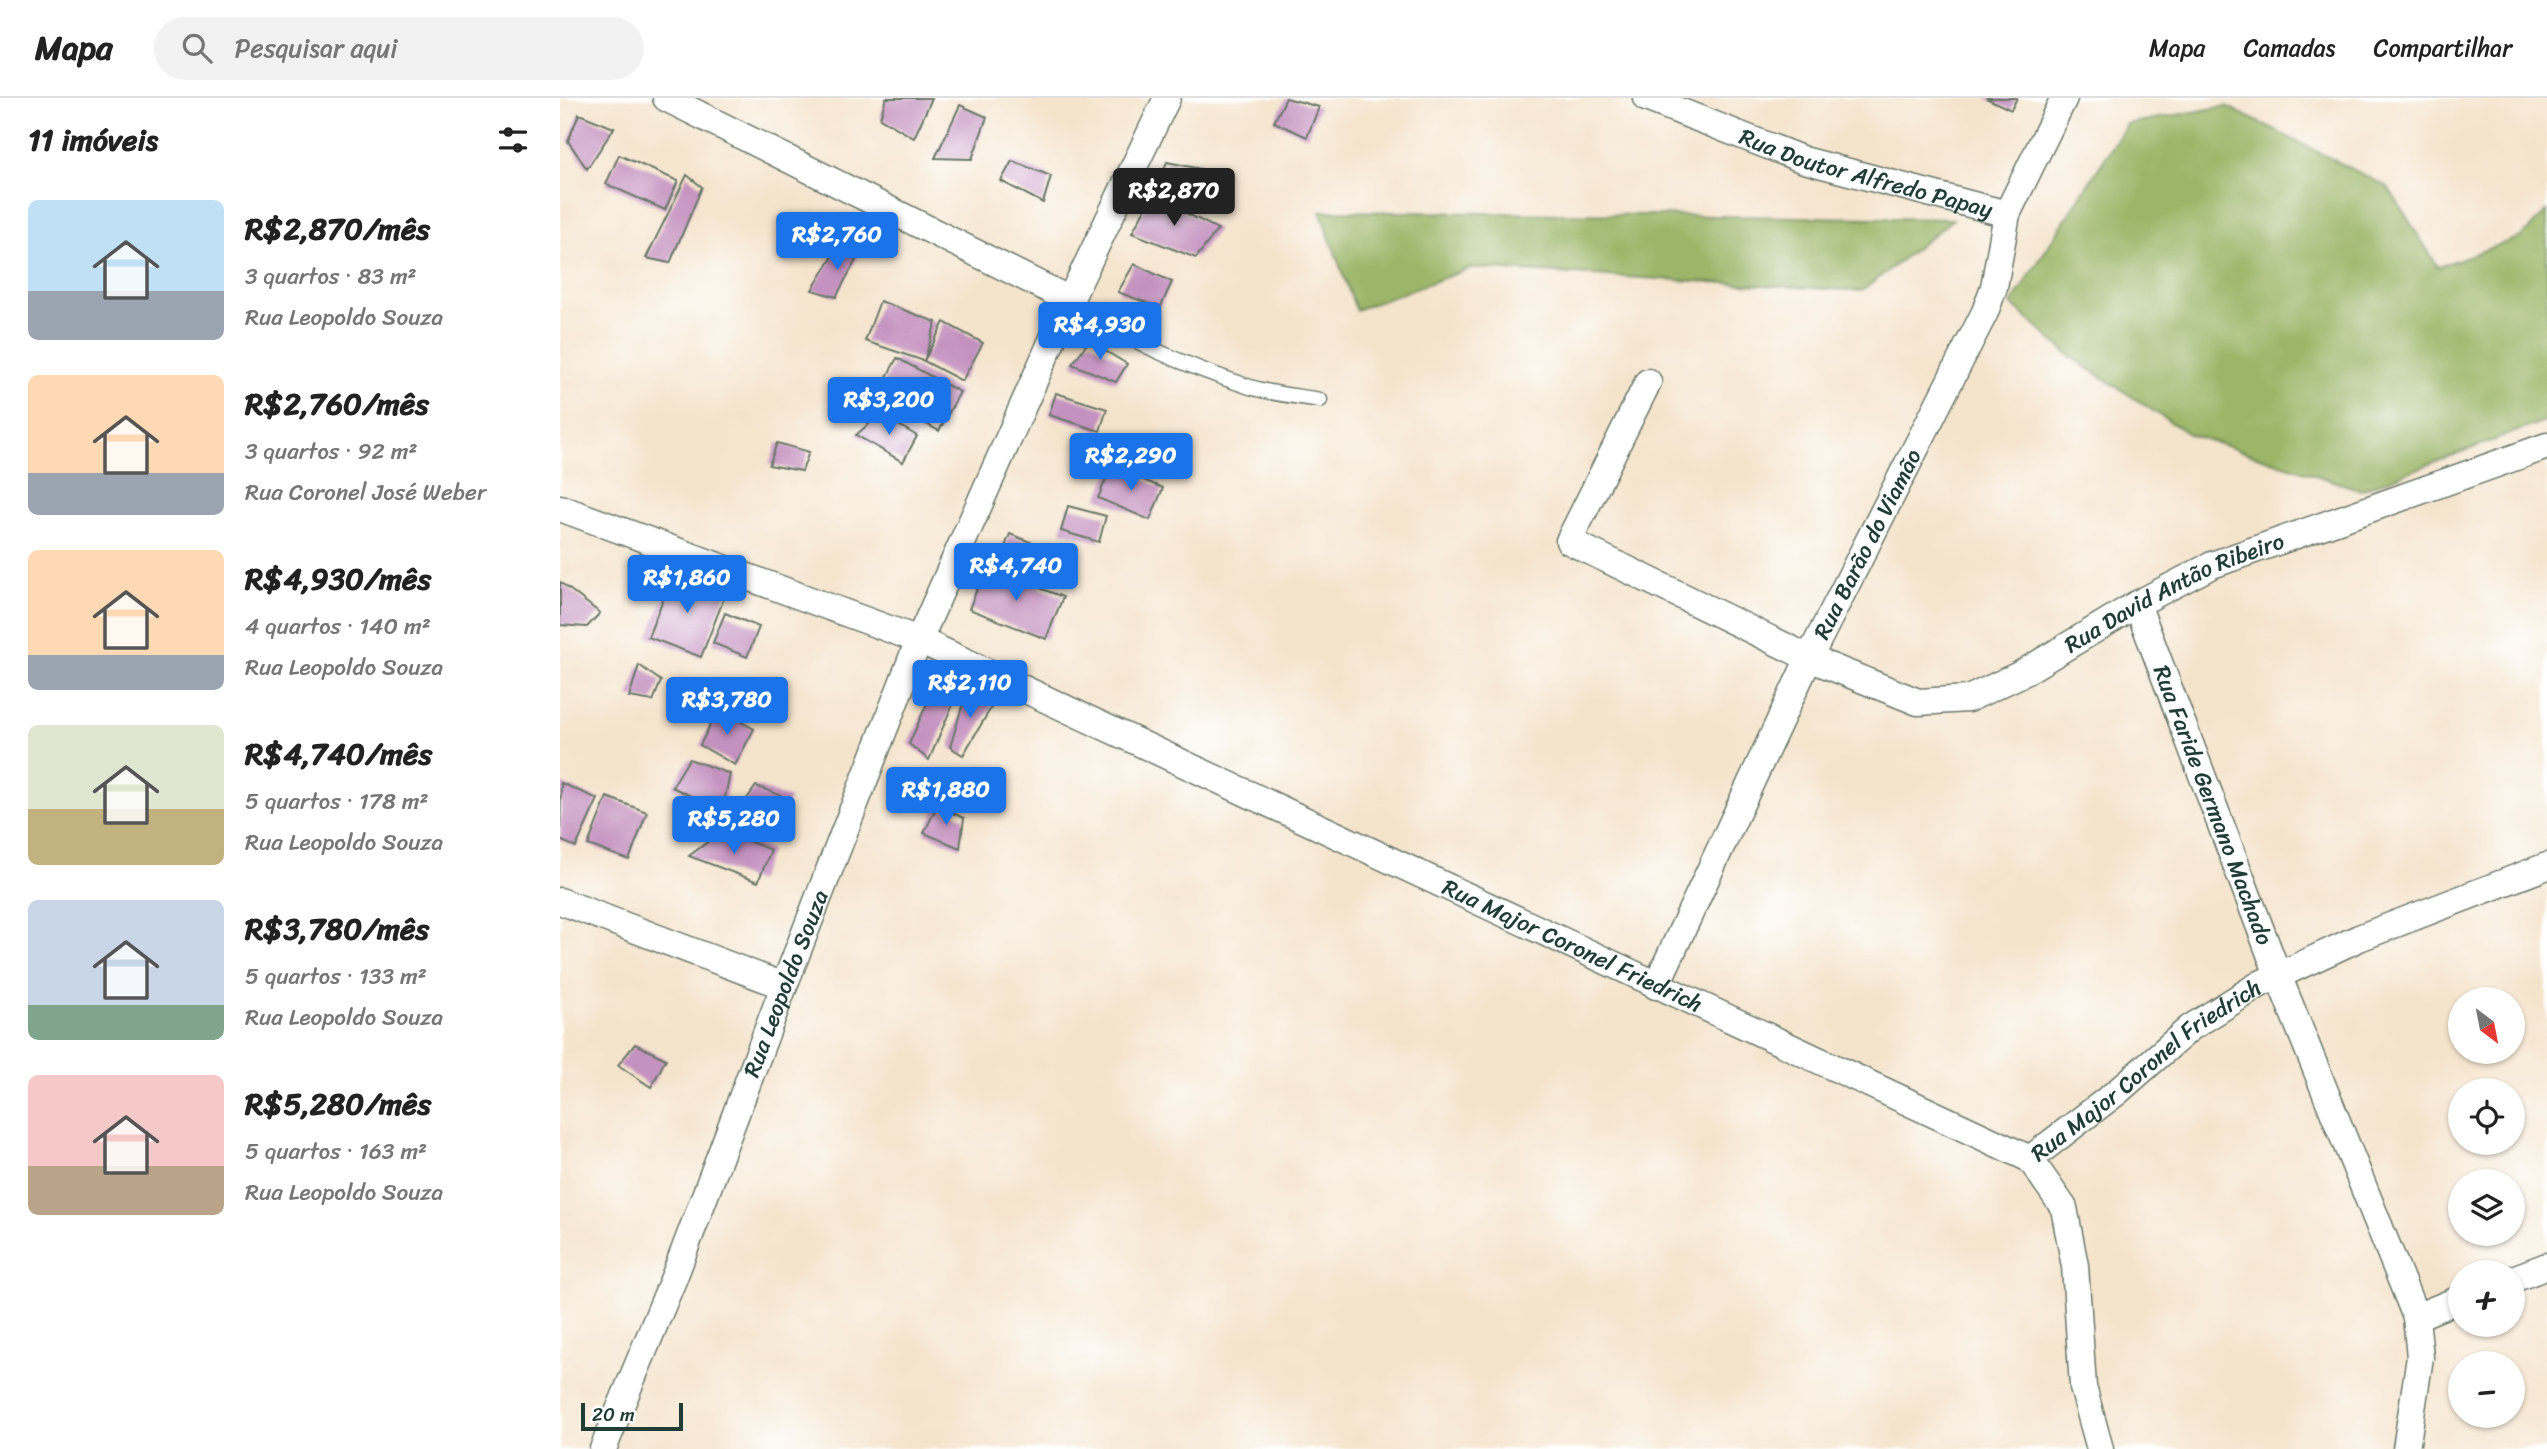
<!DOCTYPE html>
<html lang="pt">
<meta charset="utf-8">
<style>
body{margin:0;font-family:Sriracha,sans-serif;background:#f2f2f2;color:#222;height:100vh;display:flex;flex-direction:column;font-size:26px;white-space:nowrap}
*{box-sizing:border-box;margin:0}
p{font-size:23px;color:#767676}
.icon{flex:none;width:38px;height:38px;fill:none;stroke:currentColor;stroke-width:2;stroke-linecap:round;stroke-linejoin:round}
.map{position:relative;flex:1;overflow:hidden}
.side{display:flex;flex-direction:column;background:#fff;width:560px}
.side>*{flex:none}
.needle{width:46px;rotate:148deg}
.buttons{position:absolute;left:1888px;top:889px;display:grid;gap:14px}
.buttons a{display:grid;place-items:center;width:77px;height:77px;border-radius:50%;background:#fff;box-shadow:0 2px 5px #0004;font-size:35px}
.scale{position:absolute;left:21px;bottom:18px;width:102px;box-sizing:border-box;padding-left:7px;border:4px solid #1f3d34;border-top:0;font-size:19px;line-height:24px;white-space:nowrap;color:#1f3d34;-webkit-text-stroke:5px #fff;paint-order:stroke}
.price{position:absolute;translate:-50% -60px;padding:0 16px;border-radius:7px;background:#1a73e8;color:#fff;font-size:23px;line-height:46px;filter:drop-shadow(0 2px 4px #0008)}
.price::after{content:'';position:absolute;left:50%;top:42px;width:21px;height:16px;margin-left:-10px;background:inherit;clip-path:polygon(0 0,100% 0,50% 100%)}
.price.on{background:#222;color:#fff}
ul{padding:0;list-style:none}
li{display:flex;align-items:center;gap:21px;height:175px;padding:0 28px}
li span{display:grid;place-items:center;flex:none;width:196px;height:140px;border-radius:10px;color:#555}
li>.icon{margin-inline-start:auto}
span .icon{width:84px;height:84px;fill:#fffc;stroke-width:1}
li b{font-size:30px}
h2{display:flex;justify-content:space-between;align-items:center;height:84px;padding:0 28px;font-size:30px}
header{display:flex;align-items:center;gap:42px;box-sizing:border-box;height:98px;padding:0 35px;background:#fff;border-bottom:2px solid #e0e0e0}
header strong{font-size:33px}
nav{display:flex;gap:38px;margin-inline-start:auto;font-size:24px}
.search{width:490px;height:63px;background:#f2f2f2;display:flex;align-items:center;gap:18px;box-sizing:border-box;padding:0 24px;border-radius:38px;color:#767676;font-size:26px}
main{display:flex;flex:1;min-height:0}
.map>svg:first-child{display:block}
</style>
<header>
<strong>Mapa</strong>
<div class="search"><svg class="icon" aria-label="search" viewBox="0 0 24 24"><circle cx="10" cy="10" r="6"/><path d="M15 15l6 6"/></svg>Pesquisar aqui</div>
<nav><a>Mapa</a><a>Camadas</a><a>Compartilhar</a></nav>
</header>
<main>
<section class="side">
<h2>11 imóveis<svg class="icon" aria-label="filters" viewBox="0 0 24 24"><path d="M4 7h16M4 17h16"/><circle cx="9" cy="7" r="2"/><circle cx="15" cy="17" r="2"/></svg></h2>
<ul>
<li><span style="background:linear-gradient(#bfe0f5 65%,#9aa5b1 0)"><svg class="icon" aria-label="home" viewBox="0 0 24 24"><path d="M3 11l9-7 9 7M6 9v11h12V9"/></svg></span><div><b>R$2,870/mês</b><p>3 quartos · 83 m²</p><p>Rua Leopoldo Souza</p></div></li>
<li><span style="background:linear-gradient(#ffd9b3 70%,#9aa5b1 0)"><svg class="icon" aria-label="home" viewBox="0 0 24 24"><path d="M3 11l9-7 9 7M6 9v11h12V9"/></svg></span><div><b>R$2,760/mês</b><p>3 quartos · 92 m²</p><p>Rua Coronel José Weber</p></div></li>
<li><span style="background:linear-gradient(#ffd9b3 75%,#9aa5b1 0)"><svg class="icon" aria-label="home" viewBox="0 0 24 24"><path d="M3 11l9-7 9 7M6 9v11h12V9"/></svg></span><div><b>R$4,930/mês</b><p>4 quartos · 140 m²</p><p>Rua Leopoldo Souza</p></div></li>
<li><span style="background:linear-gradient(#dfe7d0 60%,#c2b280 0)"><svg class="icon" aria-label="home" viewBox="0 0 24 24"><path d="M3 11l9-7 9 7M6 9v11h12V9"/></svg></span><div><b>R$4,740/mês</b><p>5 quartos · 178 m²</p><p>Rua Leopoldo Souza</p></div></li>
<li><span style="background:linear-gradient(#c9d6e8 75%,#7fa58c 0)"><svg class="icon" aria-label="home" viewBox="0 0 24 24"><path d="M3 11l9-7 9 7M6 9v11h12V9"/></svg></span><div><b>R$3,780/mês</b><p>5 quartos · 133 m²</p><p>Rua Leopoldo Souza</p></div></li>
<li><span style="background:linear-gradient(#f6c9c9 65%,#b9a48a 0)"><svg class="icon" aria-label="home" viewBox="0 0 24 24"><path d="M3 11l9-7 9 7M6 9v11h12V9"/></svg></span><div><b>R$5,280/mês</b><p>5 quartos · 163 m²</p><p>Rua Leopoldo Souza</p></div></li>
</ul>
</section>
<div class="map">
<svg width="1987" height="1351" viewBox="0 0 1987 1351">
<rect width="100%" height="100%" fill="#fff"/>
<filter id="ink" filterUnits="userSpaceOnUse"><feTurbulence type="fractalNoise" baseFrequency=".0143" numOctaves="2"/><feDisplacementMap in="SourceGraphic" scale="14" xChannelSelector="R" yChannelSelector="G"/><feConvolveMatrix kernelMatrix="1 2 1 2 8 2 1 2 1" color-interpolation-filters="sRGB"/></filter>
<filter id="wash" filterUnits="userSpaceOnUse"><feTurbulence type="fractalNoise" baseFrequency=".00686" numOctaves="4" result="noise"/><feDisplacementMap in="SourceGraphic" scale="28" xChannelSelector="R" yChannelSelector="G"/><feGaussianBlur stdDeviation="1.57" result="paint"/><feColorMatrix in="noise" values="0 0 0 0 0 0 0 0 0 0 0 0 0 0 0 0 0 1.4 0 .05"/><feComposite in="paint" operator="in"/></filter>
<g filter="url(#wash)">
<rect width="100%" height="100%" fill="#f5e4cc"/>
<g fill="#9bb668" stroke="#5d7a4e" stroke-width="2">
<polygon points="1666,8 1828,89 1878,169 1961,139 1987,113 1987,322 1801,392 1629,336 1511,259 1451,206 1567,26"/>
<polygon points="760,113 1393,121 1302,193 911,170 796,212"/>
</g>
<g id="blocks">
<g fill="#c492c0">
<polygon points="326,0 372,0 354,40 320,20"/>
<polygon points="726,0 759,9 747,39 714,24"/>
<polygon points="1426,0 1457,0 1451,12"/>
<polygon points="400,7 427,19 412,61 375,60"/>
<polygon points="19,16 54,30 27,71 8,43"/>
<polygon points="59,57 118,83 105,112 46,86"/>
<polygon points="452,63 491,78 483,105 441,83"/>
<polygon points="607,64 641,71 633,108 597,89"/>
<polygon points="127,77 142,89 110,165 86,160"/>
<polygon points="592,98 658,131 636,160 572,135"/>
<polygon points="278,150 302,151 276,199 252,192"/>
<polygon points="574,166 612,184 600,210 558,194"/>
<polygon points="320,203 376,224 364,263 384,224 423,245 402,283 364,263 305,243"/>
<polygon points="529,243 567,266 556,284 512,266"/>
<polygon points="337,260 400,294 379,333 316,299"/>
<polygon points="496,295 547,311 540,333 489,317"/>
<polygon points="320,316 357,338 343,364 296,337"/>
<polygon points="217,345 249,354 242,373 209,367"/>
<polygon points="551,369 603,390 590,422 538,400"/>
<polygon points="508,408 546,418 539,444 501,433"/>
<polygon points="450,436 488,451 476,480 438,466"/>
<polygon points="426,469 503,499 486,541 409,511"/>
<polygon points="114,474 166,495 141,559 88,539"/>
<polygon points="0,484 40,515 27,529 0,527"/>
<polygon points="165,515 199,529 187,559 153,545"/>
<polygon points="79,567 101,583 93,603 69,599"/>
<polygon points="379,578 403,582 369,662 349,646"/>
<polygon points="407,592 435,603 403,657 390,649"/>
<polygon points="158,611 194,631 175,667 140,647"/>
<polygon points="129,661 170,676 162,713 112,689"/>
<polygon points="1,685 38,701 16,749 0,742"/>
<polygon points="196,688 230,701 209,733 177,715"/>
<polygon points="47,699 87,714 69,762 28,747"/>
<polygon points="377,708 404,720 400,750 364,735"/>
<polygon points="162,733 211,752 198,784 129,758"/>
<polygon points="75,946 106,961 91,989 58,967"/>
</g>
</g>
</g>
<g filter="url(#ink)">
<use href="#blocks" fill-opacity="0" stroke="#6a7769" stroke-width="2"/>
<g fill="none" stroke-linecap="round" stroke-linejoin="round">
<g stroke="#6a7769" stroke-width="17">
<path id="service" d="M510,202C563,242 627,268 690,289C712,296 737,298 760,302"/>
</g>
<g stroke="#6a7769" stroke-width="29">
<g id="minor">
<polyline points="106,0 510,202"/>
<path id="s1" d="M1086,0L1244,62L1447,116"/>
<path id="s2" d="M1088,284L1009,443L1249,560L1358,604L1408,601L1461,576L1577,506L1652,467L1987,348"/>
<path id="s3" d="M0,410L359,542L1470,1061L1557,994L1630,930L1700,886L1799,840L1987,768"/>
<path id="s4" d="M1577,506L1718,877L1856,1219L1860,1259L1846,1351"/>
<polyline points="0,803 224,888"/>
<path id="s5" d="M1096,888L1249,560L1425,214L1434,189L1447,116L1504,0"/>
<polyline points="1470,1061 1504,1110 1515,1168 1523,1289 1540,1351"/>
<polyline points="1953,1181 1987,1168"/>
<polyline points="1856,1219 1900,1201"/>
<path id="s6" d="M43,1351L115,1177L224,888L359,542L510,202L607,0"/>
</g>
</g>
<use href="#service" stroke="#fff" stroke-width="14"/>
<use href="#minor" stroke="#fff" stroke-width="26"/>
</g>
</g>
<g text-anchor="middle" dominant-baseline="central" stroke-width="6" stroke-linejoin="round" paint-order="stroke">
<g font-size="23" fill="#1f3d34" stroke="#fff">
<text stroke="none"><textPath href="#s1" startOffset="233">Rua Doutor Alfredo Papay</textPath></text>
<text stroke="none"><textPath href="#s5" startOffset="490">Rua Barão do Viamão</textPath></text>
<text stroke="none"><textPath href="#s2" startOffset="845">Rua David Antão Ribeiro</textPath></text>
<text stroke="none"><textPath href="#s4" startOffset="215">Rua Faride Germano Machado</textPath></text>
<text stroke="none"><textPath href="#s3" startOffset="1104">Rua Major Coronel Friedrich</textPath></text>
<text stroke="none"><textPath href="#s6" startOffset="500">Rua Leopoldo Souza</textPath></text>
<text stroke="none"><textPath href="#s3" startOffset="1755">Rua Major Coronel Friedrich</textPath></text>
</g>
</g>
</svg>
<div class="buttons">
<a><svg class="needle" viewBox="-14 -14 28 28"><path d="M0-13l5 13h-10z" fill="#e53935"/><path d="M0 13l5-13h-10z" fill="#767676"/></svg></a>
<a><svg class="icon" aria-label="locate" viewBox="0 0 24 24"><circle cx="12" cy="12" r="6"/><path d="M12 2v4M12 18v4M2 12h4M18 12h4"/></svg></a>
<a><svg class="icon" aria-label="layers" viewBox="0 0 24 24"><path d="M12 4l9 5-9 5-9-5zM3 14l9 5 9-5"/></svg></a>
<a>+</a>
<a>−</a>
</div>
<div class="scale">20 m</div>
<b class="price on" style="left:614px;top:130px">R$2,870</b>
<b class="price" style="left:277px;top:174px">R$2,760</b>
<b class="price" style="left:540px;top:264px">R$4,930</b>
<b class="price" style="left:329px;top:339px">R$3,200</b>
<b class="price" style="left:571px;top:395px">R$2,290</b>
<b class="price" style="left:456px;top:505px">R$4,740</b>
<b class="price" style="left:127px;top:517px">R$1,860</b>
<b class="price" style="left:410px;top:622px">R$2,110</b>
<b class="price" style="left:167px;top:639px">R$3,780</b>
<b class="price" style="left:386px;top:729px">R$1,880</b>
<b class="price" style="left:174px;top:758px">R$5,280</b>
</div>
</main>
